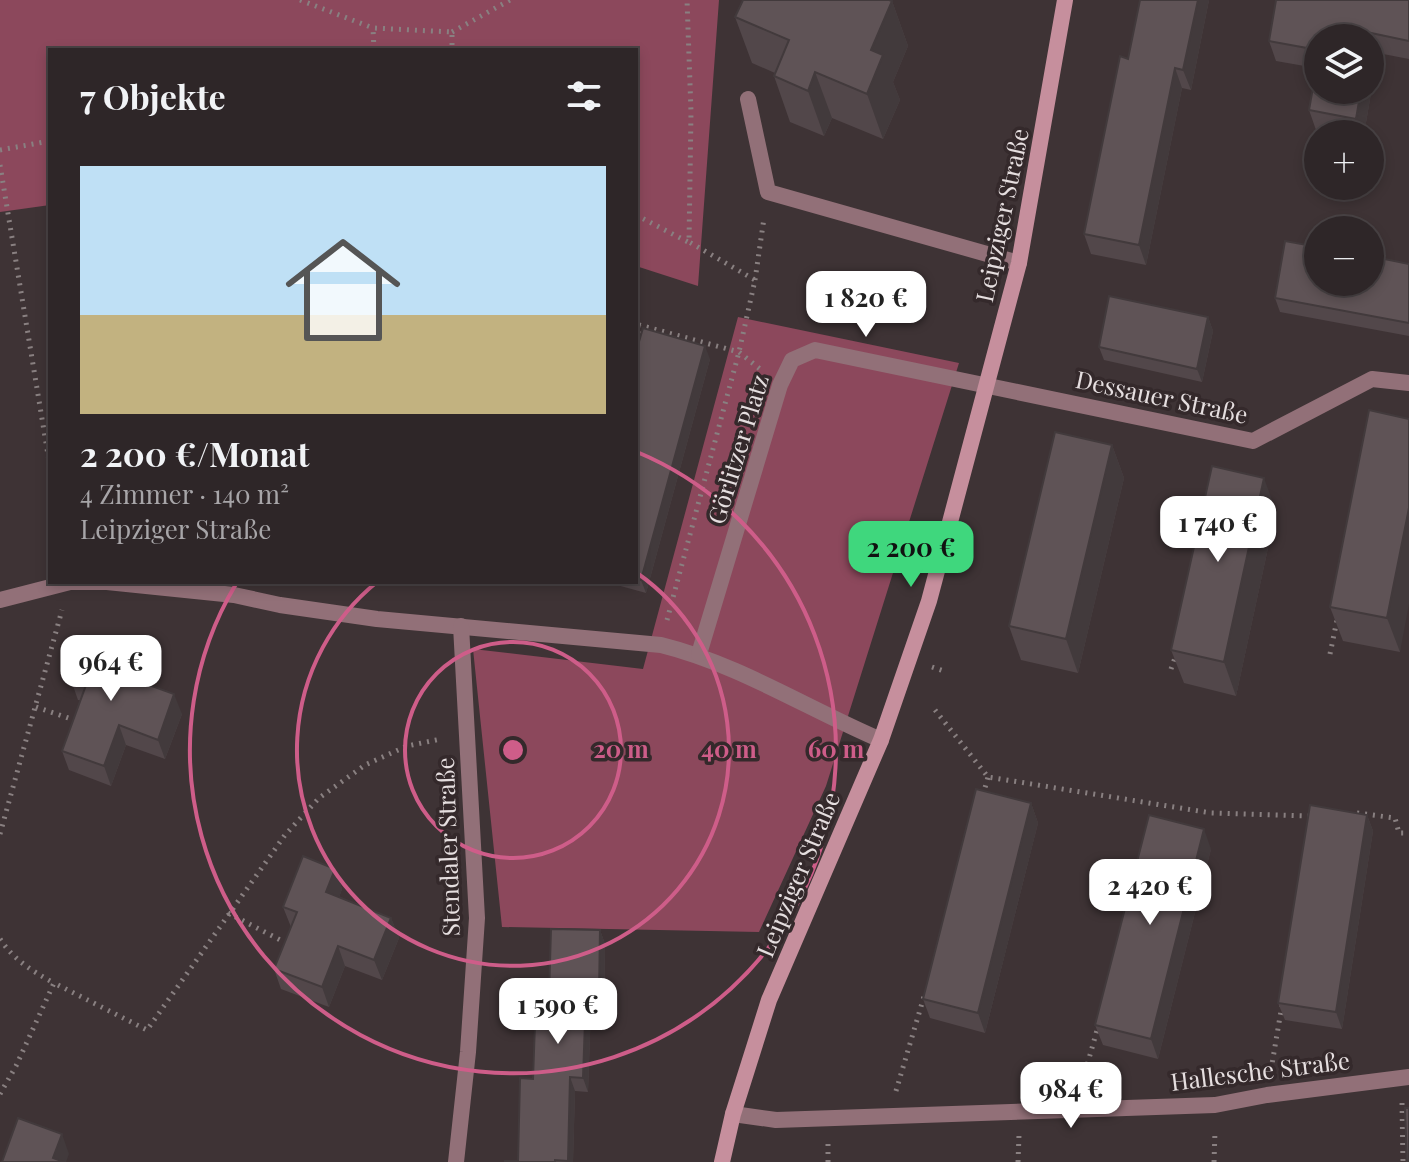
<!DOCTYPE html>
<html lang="de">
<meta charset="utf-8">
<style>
body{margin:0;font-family:"Playfair Display",serif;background:#362e30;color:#f1f3f6;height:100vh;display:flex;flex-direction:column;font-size:30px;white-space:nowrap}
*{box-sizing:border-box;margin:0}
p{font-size:26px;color:#a7a5a8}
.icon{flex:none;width:44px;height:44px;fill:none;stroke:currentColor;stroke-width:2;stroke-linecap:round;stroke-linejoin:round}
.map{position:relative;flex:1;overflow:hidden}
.details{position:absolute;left:48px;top:48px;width:590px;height:536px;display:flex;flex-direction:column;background:#2e2628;border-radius:0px;box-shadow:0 4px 12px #0003,0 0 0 2px #494345}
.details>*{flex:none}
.controls{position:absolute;left:1304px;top:24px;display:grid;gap:16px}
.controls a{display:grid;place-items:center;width:80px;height:80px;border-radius:50%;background:#2e2628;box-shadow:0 4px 12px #0003,0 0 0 2px #494345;font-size:40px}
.price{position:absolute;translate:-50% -68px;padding:0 18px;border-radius:16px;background:#fff;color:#222;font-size:26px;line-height:52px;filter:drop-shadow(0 2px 4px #0008)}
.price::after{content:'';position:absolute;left:50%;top:48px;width:24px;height:18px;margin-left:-12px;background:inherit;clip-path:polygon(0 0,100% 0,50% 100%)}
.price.current{background:#3fd77d;color:#111}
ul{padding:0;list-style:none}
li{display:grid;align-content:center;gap:16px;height:424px;padding:0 32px}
li span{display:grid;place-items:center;height:248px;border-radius:0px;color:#555}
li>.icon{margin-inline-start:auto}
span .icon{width:144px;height:144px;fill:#fffc;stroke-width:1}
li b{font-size:34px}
h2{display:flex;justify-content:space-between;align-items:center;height:96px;padding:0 32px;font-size:34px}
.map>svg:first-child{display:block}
</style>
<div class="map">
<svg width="1409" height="1162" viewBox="0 0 1409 1162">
<rect width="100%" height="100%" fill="#3e3335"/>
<g fill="#8c485c">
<polygon points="0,0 719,0 698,286 636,266 636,50 50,50 50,205 0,212"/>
<polygon points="738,317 959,363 826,786 759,932 502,927 473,649 643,669"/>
</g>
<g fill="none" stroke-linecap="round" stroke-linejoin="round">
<g stroke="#898081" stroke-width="5" stroke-dasharray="2 6" stroke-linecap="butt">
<polyline points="300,0 373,28"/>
<polyline points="452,32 510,0"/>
<polyline points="374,50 373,28 452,32 452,50"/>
<polyline points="0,150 50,141"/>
<polyline points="0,165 50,467"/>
<polyline points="636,215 688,242"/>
<polyline points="755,280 764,218"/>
<polyline points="636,349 639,325 739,352 760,369"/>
<polyline points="667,620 739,352 755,280 689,242 691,112 687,0"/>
<polyline points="1330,654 1337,620"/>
<polyline points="932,667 947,672"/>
<polyline points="1171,669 1176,655"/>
<polyline points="36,707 77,721"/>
<polyline points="935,710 988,777 1211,813 1311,816"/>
<polyline points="983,795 988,777"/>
<polyline points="1357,813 1395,818 1399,833 1409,833"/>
<polyline points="0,834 62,610"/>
<polyline points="228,913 288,944"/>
<path d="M0,939C14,960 32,971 54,983"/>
<polyline points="1271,1070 1282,1005"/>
<polyline points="1081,1087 1099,1023"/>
<polyline points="896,1091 925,993"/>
<polyline points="0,1094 16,1066 54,983 147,1030 285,835 319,798 365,765 407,746 441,739"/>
<polyline points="1402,1103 1403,1162"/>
<polyline points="828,1162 828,1142"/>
<polyline points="1018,1162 1019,1135"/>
<polyline points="1214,1162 1215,1131"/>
</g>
<polyline stroke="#927078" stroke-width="16" points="748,99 768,192 1019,263"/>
<g stroke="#927078" stroke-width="16">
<path d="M0,600L70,582H107L234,595L280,605L377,619L661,645C738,664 808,709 881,740"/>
<polyline points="699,654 780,385 792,360 815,350 1253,441 1372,379 1409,383"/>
<polyline points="733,1114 776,1120 1215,1105 1267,1095 1409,1077"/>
<polyline points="456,1162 468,1052 477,918 461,626"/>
</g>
<polyline stroke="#c68f9d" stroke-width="16" points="722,1162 733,1114 769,1000 881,740 929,601 1019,263 1065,0"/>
</g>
<g fill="#52474a" fill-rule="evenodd">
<polygon points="1209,0 1191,90 1182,88 1146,265 1091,254 1084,234 1128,59"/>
<path d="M1409,0V59L1378,53L1364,134H1338L1316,130L1309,110L1316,68L1276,61L1269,41ZM1318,38L1370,90H1318Z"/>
<polygon points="892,1 908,46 893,82 900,100 883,139 832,118 824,136 790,122 774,76 775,73 752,63 735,17"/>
<polygon points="1409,264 1409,336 1280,312 1275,298"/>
<polygon points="1208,317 1213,331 1202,382 1104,360 1099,347"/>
<polygon points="636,352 710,359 646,593 606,582 636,582"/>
<polygon points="1409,419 1400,652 1343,641 1330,607"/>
<polygon points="1112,445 1124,478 1078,673 1021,660 1009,626"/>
<polygon points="1276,511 1236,696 1184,683 1171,650"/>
<polygon points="137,672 134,679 182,714 165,759 126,745 111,786 69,770 62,751 80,700 78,700 71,680"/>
<polygon points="1031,803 1038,823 985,1033 930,1018 923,999"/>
<polygon points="1367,815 1373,831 1342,1029 1285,1020 1278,1003"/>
<polygon points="1211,849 1158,1059 1103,1045 1095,1025"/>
<polygon points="335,869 342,889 339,897 391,918 399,938 382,980 345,966 329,1007 281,989 274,969 291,927 283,907"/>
<polygon points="600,930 605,944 604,1009 591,1008 588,1092 575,1091 573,1162 505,1162 518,1161 549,996"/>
</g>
<g fill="#423a3c">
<polygon points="1198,0 1209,0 1191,90 1183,70"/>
<polygon points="892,1 908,46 893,82 900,100 883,139 867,94 871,50"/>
<polygon points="1371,33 1378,53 1364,134 1362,134 1356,119 1361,90 1370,90 1370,41"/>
<polygon points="1175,68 1182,88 1146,265 1139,245"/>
<polygon points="815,72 832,118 824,136 808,91"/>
<polygon points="1208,317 1213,331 1202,382 1197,369"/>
<polygon points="705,346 710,359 646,593 641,580"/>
<polygon points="1112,445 1124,478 1078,673 1066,639"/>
<polygon points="1264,478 1276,511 1236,696 1224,662"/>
<polygon points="1409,508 1409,604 1400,652 1387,618"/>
<polygon points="129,652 137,672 128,695 121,675"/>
<polygon points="174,694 182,714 165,759 158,740"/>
<polygon points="119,725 126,745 111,786 104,766"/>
<polygon points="1031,803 1038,823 985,1033 978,1013"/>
<polygon points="1367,815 1373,831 1342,1029 1336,1012"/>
<polygon points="1204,829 1211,849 1158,1059 1151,1039"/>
<polygon points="335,869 342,889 334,912 326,892"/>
<polygon points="391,918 399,938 382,980 374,960"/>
<polygon points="600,930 605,944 604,1009 599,995"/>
<polygon points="338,946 345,966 329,1007 322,987"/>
<polygon points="586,994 591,1008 588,1092 583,1078"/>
<polygon points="570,1077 575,1091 573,1162 568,1162 568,1161"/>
<polygon points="62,1134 69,1154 66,1162 55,1162 53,1158"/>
</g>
<g fill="#5f5356" stroke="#423a3c" stroke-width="2">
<polygon points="743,0 889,0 892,1 871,50 883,55 867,94 815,72 808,91 774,76 789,40 735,17"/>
<polygon points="1140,0 1198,0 1183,70 1175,68 1139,245 1084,234 1120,56 1128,59"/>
<polygon points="1276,0 1409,0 1409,41 1371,33 1370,41 1370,38 1318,38 1318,50 1269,41"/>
<polygon points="1318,59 1318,90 1361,90 1356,119 1309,110"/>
<polygon points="1285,241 1318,247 1318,282 1370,282 1370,256 1409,264 1409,323 1275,298"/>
<polygon points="1109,296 1208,317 1197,369 1099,347"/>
<polygon points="643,328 705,346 641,580 636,579 636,352"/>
<polygon points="1369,410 1409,419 1409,508 1387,618 1330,607"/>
<polygon points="1055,432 1112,445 1066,639 1009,626"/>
<polygon points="1212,466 1264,478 1224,662 1171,650"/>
<polygon points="87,637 129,652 121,675 174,694 158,740 119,725 104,766 62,751 86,685 71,680"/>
<polygon points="976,789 1031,803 978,1013 923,999"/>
<polygon points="1310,805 1367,815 1336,1012 1278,1003"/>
<polygon points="1149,815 1204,829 1151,1039 1095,1025"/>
<polygon points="303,856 335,869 326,892 391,918 374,960 338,946 322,987 274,969 297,912 283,907"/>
<polygon points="551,929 600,930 599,995 586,994 583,1078 570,1077 568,1161 555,1160 555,1162 505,1162 505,1161 518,1161 520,1078 533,1079 536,995 549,996"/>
<polygon points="1405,1108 1409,1108 1409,1162 1407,1162"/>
<polygon points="18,1118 62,1134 53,1158 64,1162 2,1162"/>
</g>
<g fill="none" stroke="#ce5d89" stroke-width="4">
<circle cx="513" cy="750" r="108"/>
<path d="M637 573A216 216 0 1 1 377 582"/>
<path d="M637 452A323 323 0 1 1 236 584"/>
</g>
<g text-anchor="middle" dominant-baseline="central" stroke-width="7" stroke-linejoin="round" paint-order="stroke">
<g font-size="24" fill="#e5dedf" stroke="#34292b">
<text transform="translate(1001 215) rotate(-78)">Leipziger Straße</text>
<text transform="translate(1162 396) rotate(12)">Dessauer Straße</text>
<text transform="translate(737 449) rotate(-73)">Görlitzer Platz</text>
<text transform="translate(447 847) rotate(-92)">Stendaler Straße</text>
<text transform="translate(797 874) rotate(-67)">Leipziger Straße</text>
<text transform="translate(1260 1070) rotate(-7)">Hallesche Straße</text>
</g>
</g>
<circle cx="513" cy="750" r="12" fill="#ce5d89" stroke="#34292b" stroke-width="4"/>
<g font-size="24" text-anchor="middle" font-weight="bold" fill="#ce5d89" stroke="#34292b" stroke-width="7" stroke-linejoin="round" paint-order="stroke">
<text x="621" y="758">20 m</text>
<text x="729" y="758">40 m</text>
<text x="836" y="758">60 m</text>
</g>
</svg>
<div class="controls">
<a><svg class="icon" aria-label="layers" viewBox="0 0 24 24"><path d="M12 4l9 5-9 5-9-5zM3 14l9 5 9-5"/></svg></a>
<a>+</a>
<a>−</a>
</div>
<b class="price" style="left:866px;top:339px">1 820 €</b>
<b class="price" style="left:1218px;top:564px">1 740 €</b>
<b class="price current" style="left:911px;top:589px">2 200 €</b>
<b class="price" style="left:111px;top:703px">964 €</b>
<b class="price" style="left:1150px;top:927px">2 420 €</b>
<b class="price" style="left:558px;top:1046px">1 590 €</b>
<b class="price" style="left:1071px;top:1130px">984 €</b>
<section class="details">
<h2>7 Objekte<svg class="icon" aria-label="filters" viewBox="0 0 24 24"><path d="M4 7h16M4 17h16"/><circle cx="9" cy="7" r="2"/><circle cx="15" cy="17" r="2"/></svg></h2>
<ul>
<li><span style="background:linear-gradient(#bfe0f5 60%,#c2b280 0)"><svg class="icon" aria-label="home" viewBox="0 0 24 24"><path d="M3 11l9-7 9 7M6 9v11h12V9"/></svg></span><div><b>2 200 €/Monat</b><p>4 Zimmer · 140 m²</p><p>Leipziger Straße</p></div></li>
</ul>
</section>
</div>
